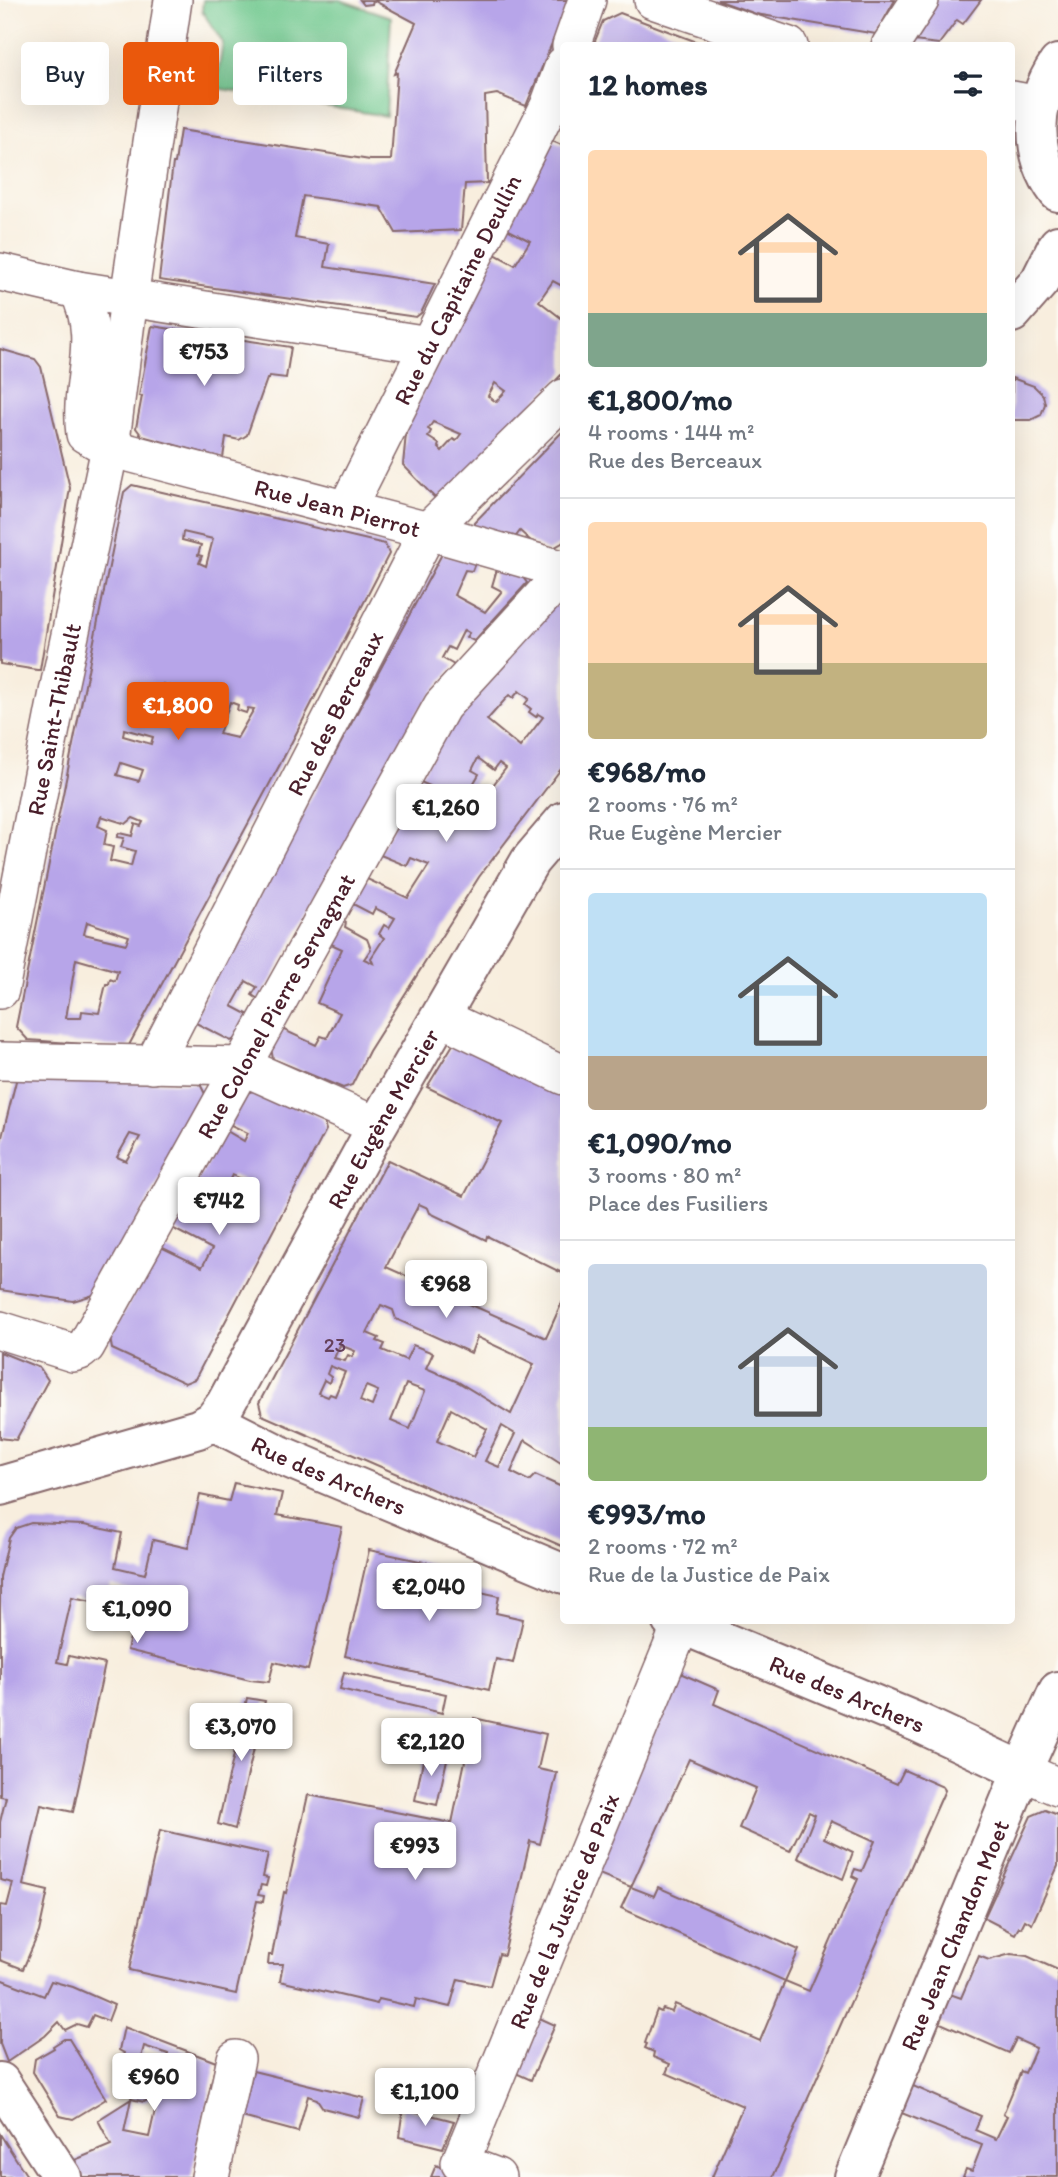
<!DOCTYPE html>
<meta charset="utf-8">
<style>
body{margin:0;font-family:Itim,sans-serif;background:#f2f2f3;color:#1f2937;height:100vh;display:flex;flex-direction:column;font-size:26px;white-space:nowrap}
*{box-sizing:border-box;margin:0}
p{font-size:23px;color:#747a83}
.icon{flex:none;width:38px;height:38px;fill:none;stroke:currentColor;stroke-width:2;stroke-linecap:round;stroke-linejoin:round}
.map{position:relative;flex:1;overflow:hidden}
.details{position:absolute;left:560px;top:42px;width:455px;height:1582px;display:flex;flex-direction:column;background:#fff;border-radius:7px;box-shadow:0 7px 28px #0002}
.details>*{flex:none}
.hud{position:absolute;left:21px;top:42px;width:434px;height:63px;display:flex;gap:14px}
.price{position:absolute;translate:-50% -60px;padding:0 16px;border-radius:7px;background:#fff;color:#222;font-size:23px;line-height:46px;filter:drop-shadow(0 2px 4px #0008)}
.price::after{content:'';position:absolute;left:50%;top:42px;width:21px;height:16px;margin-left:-10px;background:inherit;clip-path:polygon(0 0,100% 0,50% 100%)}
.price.current{background:#ea580c;color:#fff}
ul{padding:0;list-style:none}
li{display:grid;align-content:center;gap:14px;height:371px;padding:0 28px}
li+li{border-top:2px solid #e0e1e3}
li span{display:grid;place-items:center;height:217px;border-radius:7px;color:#555}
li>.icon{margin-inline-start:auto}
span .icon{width:126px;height:126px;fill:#fffc;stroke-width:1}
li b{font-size:30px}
h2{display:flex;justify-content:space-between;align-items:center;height:84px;padding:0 28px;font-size:30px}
.chip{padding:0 24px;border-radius:7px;background:#fff;box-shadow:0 7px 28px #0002;font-size:24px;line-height:63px}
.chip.current{background:#ea580c;color:#fff}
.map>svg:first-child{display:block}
</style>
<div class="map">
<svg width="1058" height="2177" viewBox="0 0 1058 2177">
<rect width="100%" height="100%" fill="#fdfcf7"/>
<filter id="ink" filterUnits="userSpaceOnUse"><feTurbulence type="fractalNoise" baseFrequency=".0143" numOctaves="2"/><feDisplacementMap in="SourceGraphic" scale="14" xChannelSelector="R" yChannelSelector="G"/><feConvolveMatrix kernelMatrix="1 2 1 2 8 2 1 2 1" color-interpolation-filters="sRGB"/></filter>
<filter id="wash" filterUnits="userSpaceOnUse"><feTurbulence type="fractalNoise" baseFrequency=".00686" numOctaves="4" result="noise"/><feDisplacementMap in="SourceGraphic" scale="28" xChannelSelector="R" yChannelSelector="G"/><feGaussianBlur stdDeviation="1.57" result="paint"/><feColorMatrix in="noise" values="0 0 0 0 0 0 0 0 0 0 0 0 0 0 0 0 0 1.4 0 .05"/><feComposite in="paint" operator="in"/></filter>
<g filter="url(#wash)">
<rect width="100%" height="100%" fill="#f8eede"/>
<polygon fill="#70c88e" stroke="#5d745c" stroke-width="2" points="203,0 340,0 391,17 386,116 216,88 223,43 202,11"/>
<g id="blocks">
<g fill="#b7a5e9" fill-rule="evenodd">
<polygon points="360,0 569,0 569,2 526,106 497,94 485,96 487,183 465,184 461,230 396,233 381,207 303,196 295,238 329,244 325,267 435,284 421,313 416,317 159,280 173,163 175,163 180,130 370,160 391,160 397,73 394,74 416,23 373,0 372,4 364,5"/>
<polygon points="717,0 895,0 876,34 756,14"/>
<polygon points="935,0 981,0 963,24 957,20 939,44 913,41"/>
<polygon points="620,13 705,45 705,46 593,46 603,21"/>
<path d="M552,141L564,146V287L553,281L539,301L561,318L564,315V372L443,498H435L403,465L407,423L495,254L515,265L530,241L507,229ZM495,383L506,391L496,402L488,396ZM433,422L461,434L456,441L453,439L442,451L438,447L439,444L428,437L431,431L428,429Z"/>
<polygon points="152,326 291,347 286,378 270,376 269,379 267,379 247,435 239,440 226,437 223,458 142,436 136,428 142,396 139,396"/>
<polygon points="0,349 35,359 41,367 70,488 40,670 37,670 0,664"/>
<polygon points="1012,378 1034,386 1043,395 1045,404 1041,415 1031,420 1012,420"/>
<polygon points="564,430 564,541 562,543 548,551 532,542 520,531 511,543 472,525"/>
<path d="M132,485L385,544L389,554L285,755L128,1047L28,1040L16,1027L124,492ZM183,532L213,539L206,566L199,563L202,556L198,555L201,545L182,540ZM163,684L177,688L175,694L181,696L176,710L158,704ZM230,702L238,705L237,710L246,713L248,708L254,709L237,738L219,734ZM124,729L153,737L151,744L123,736ZM121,763L143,770L139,781L117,775ZM101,816L126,824L133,818L143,822L141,826L135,824L132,836L119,833L117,837L124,838L121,847L135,851L131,866L110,861L113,847L104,845L107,830L98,826ZM87,922L129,936L126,944L84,934ZM76,959L118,971L115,981L110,979L109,984H106L99,1013L82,1011L81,1018H66Z"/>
<polygon points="442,554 475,563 472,571 465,570 454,595 485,612 502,591 492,586 497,569 522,576 527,583 474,641 466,637 469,633 464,630 454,650 448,647 442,658 454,665 419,710 260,1000 252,995 257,987 246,981 232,1006 251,1016 241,1036 231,1041 192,1021"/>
<path d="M564,605V765L479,877L369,1051L352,1085L343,1088L273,1059L271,1048L282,1029L316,1045L321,1036L327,1038L340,1013L317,1003L342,949L329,943L342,920L346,922L345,927L367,939L371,949L364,959L373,963L371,958L384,938L379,934L384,925L389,928L395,918L375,908L372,914L351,903L365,878L408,898L429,865L411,858L407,866L378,854L404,808L418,814L430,786L418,781L456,714L550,606ZM519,691L529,699L525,704L531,709L529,712L536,717L538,714L543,717L520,747L487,720L509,695L513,698ZM478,758L494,770L499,763L506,768L483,798L476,793L469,802L464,800L479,774L472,770Z"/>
<path d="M457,1038L564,1090V1274L487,1236L486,1240L430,1213L428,1208L419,1204L386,1267L546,1338L564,1298V1465L525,1440L511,1472L529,1481L535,1475L564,1488V1547L262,1415L259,1403L388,1160L464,1196L502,1123L427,1087ZM381,1305L393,1310L396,1319L471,1353L477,1337L534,1364L511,1414L458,1382L426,1368L433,1353L413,1345L406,1360L382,1350L385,1344L377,1341L379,1338L367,1333ZM340,1345L355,1351L352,1357L348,1355L345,1361L334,1358ZM330,1366L345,1372L335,1396L330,1394L328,1397L318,1393L324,1380L329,1383L331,1377L327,1374ZM406,1384L425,1391L410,1429L391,1421ZM366,1386L378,1391L372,1406L360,1401ZM451,1409L487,1429L473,1457L437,1441ZM502,1426L515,1434L499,1467L485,1461Z"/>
<path d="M17,1077L200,1084L206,1096L97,1294L73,1301L0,1290V1145ZM130,1134L140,1137L126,1161L117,1157Z"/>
<path d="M257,1090L323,1119L326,1130L195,1379L185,1383L112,1349L110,1338L161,1247L202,1267L212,1249L172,1228L225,1130L244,1141L248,1133L229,1124L246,1093ZM232,1175L248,1182L241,1196L237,1194L229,1210L221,1206L232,1187L227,1185Z"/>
<polygon points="0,1352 40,1368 48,1380 16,1440 0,1438"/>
<polygon points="234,1483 282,1493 277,1515 342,1527 308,1670 274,1662 269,1682 250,1680 127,1650 141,1593 111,1586 107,1604 72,1597 57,1662 67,1664 69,1656 105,1664 73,1812 41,1805 23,1885 48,1891 39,1932 23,1969 0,1960 0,1905 7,1906 13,1883 0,1880 0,1822 6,1797 0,1796 0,1577 9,1538 16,1528 31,1523 84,1525 122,1533 115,1567 145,1574 153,1540 188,1548 200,1495 229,1501"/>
<polygon points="369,1550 452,1568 448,1585 499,1596 496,1613 523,1619 513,1663 496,1659 489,1690 345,1656"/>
<polygon points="344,1672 446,1694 442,1713 340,1689"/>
<polygon points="680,1673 719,1690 714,1704 897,1784 904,1770 943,1787 945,1790 773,2177 712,2177 743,2106 666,2073 670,2064 653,2057 654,2052 645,2048 647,2044 645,2043 657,2010 661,2012 663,2009 672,2012 675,2004 760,2041 785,1981 621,1908 631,1887 654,1896 658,1887 799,1950 785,1981 809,1991 858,1879 852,1876 855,1869 862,1871 875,1841 831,1821 824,1838 853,1852 843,1879 798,1858 815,1815 809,1812 790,1851 739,1828 756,1788 689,1759 631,1887 594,1872"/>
<polygon points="247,1698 265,1701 235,1829 218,1824"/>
<polygon points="474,1718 546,1734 538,1769 557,1773 540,1844 530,1841 504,1955 499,1954 490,1986 458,1979 450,2007 416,1999 414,2007 379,1999 377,2004 280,1981 283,1964 268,1964 269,1955 272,1955 284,1892 286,1893 308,1795 452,1823"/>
<polygon points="425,1751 448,1755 437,1805 415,1800"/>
<polygon points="1045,1810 1058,1815 1058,1866 1032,1924 1025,1920 1021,1928 1019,1927 1015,1934 984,1918 1031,1816"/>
<polygon points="160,1830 268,1854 263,1877 268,1878 266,1886 261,1885 258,1895 264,1896 263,1902 257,1901 236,1994 129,1970"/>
<polygon points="1011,1954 1027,1956 1058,1970 1058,2177 963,2177 966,2169 972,2171 982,2145 899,2112 911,2085 981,2116 975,2130 996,2139 1007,2116 1003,2114 1021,2071 1025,2073 1036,2048 1016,2039 1009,2053 938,2022 950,1994 961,1998 979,1956 989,1960"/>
<polygon points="0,1979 44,1996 51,1981 73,1987 114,2005 108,2021 93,2015 87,2027 77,2024 65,2030 59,2022 45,2036 7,2062 0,2044"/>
<polygon points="533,2015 555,2025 531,2080 509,2070"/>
<path d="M124,2027L216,2062L191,2177H79L70,2162L111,2145L98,2120L131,2099L135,2082L119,2078L124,2053L119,2050ZM144,2046L168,2054L160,2084L136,2077ZM152,2092L159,2093L149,2137L124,2132L131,2099L144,2102L151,2098Z"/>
<polygon points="64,2039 69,2039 106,2099 73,2119 60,2116 33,2072 35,2059 54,2048 53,2046"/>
<polygon points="253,2071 364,2098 359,2117 323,2108 317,2099 308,2096 298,2132 242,2117"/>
<polygon points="403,2108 454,2121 443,2148 399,2137"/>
<polygon points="0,2134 25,2173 28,2177 0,2177"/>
<polygon points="436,2165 464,2177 431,2177"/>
</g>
</g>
</g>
<g filter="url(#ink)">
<use href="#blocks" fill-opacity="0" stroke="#87676a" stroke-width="2"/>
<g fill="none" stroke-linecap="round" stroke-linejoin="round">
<g stroke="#87676a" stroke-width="40">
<g id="street">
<polyline points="653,0 789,46"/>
<polyline points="571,46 587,0"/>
<polyline points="890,46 920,0"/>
<polyline points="1012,100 1039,105"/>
<polyline points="0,272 78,290 429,345"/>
<path id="s1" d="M78,290C104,341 78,381 85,434L110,448L428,531L564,570"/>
<path id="s2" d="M346,510L549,106L564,65"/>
<path id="s3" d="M0,990L60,682L110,448L129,298L173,0"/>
<polyline points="440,1017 564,1076"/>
<polyline points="0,1061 242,1066 377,1126"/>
<path id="s4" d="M153,1065L428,531L564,398"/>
<path id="s5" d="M0,1330L73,1353L80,1351L86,1346L442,706L564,573"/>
<polyline points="1022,1771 1058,1787"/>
<polyline points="210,2177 236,2059"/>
<path id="s6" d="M497,2177L460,2163L681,1625"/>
</g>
</g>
<g stroke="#87676a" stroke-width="42">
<g id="secondary">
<path d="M1058,64C1032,102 1029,154 1058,192"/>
<polyline points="1012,313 1040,281 1058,245"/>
<path id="s7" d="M213,1421L278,1454L564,1574"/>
<path id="s8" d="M0,1486L198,1429L213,1421L225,1405L377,1126L530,861L564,821"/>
<path id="s9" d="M671,1620L919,1723L1022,1771"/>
<polyline points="0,2082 62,2177"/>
<path id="s10" d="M854,2177L1022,1771L1058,1691"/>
</g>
</g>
<use href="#street" stroke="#fff" stroke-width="37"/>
<use href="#secondary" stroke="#fff" stroke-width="38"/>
</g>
</g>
<g text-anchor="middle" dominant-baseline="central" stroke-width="5" stroke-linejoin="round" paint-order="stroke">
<g font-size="21" fill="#65405a">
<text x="335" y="1344">23</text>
</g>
<g font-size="24" fill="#4a1f2b" stroke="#fdfcf7">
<text stroke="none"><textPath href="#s2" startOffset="247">Rue du Capitaine Deullin</textPath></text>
<text stroke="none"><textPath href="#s1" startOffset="410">Rue Jean Pierrot</textPath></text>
<text stroke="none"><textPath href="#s4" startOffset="396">Rue des Berceaux</textPath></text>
<text stroke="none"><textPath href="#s3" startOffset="276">Rue Saint-Thibault</textPath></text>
<text stroke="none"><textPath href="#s5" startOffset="481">Rue Colonel Pierre Servagnat</textPath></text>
<text stroke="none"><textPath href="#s8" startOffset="570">Rue Eugène Mercier</textPath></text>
<text stroke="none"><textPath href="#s7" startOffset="128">Rue des Archers</textPath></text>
<text stroke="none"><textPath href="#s9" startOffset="191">Rue des Archers</textPath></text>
<text stroke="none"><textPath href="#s6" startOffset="312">Rue de la Justice de Paix</textPath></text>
<text stroke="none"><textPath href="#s10" startOffset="262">Rue Jean Chandon Moet</textPath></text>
</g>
</g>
</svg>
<b class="price" style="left:204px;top:388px">€753</b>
<b class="price current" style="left:178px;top:742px">€1,800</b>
<b class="price" style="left:446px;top:844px">€1,260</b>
<b class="price" style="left:219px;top:1237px">€742</b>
<b class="price" style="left:446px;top:1320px">€968</b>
<b class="price" style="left:429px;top:1623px">€2,040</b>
<b class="price" style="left:137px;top:1645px">€1,090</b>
<b class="price" style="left:241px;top:1763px">€3,070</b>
<b class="price" style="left:431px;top:1778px">€2,120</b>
<b class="price" style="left:415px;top:1882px">€993</b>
<b class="price" style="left:154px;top:2113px">€960</b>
<b class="price" style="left:425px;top:2128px">€1,100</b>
<div class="hud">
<a class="chip">Buy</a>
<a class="chip current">Rent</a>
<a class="chip">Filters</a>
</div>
<section class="details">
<h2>12 homes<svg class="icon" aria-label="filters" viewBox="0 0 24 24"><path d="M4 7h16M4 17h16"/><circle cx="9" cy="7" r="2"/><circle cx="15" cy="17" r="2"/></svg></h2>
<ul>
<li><span style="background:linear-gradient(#ffd9b3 75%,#7fa58c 0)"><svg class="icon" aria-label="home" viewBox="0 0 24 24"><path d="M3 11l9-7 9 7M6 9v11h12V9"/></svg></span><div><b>€1,800/mo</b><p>4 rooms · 144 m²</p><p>Rue des Berceaux</p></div></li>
<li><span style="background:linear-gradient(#ffd9b3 65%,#c2b280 0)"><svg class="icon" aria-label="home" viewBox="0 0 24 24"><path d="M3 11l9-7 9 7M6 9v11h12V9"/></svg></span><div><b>€968/mo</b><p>2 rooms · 76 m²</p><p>Rue Eugène Mercier</p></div></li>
<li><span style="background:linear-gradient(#bfe0f5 75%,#b9a48a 0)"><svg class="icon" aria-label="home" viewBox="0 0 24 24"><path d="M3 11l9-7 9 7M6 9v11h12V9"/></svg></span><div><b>€1,090/mo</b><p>3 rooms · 80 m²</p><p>Place des Fusiliers</p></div></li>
<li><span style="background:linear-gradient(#c9d6e8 75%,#8fb573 0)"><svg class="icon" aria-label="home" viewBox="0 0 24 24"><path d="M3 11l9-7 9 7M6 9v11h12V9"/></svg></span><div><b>€993/mo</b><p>2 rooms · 72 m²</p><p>Rue de la Justice de Paix</p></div></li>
</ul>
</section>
</div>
